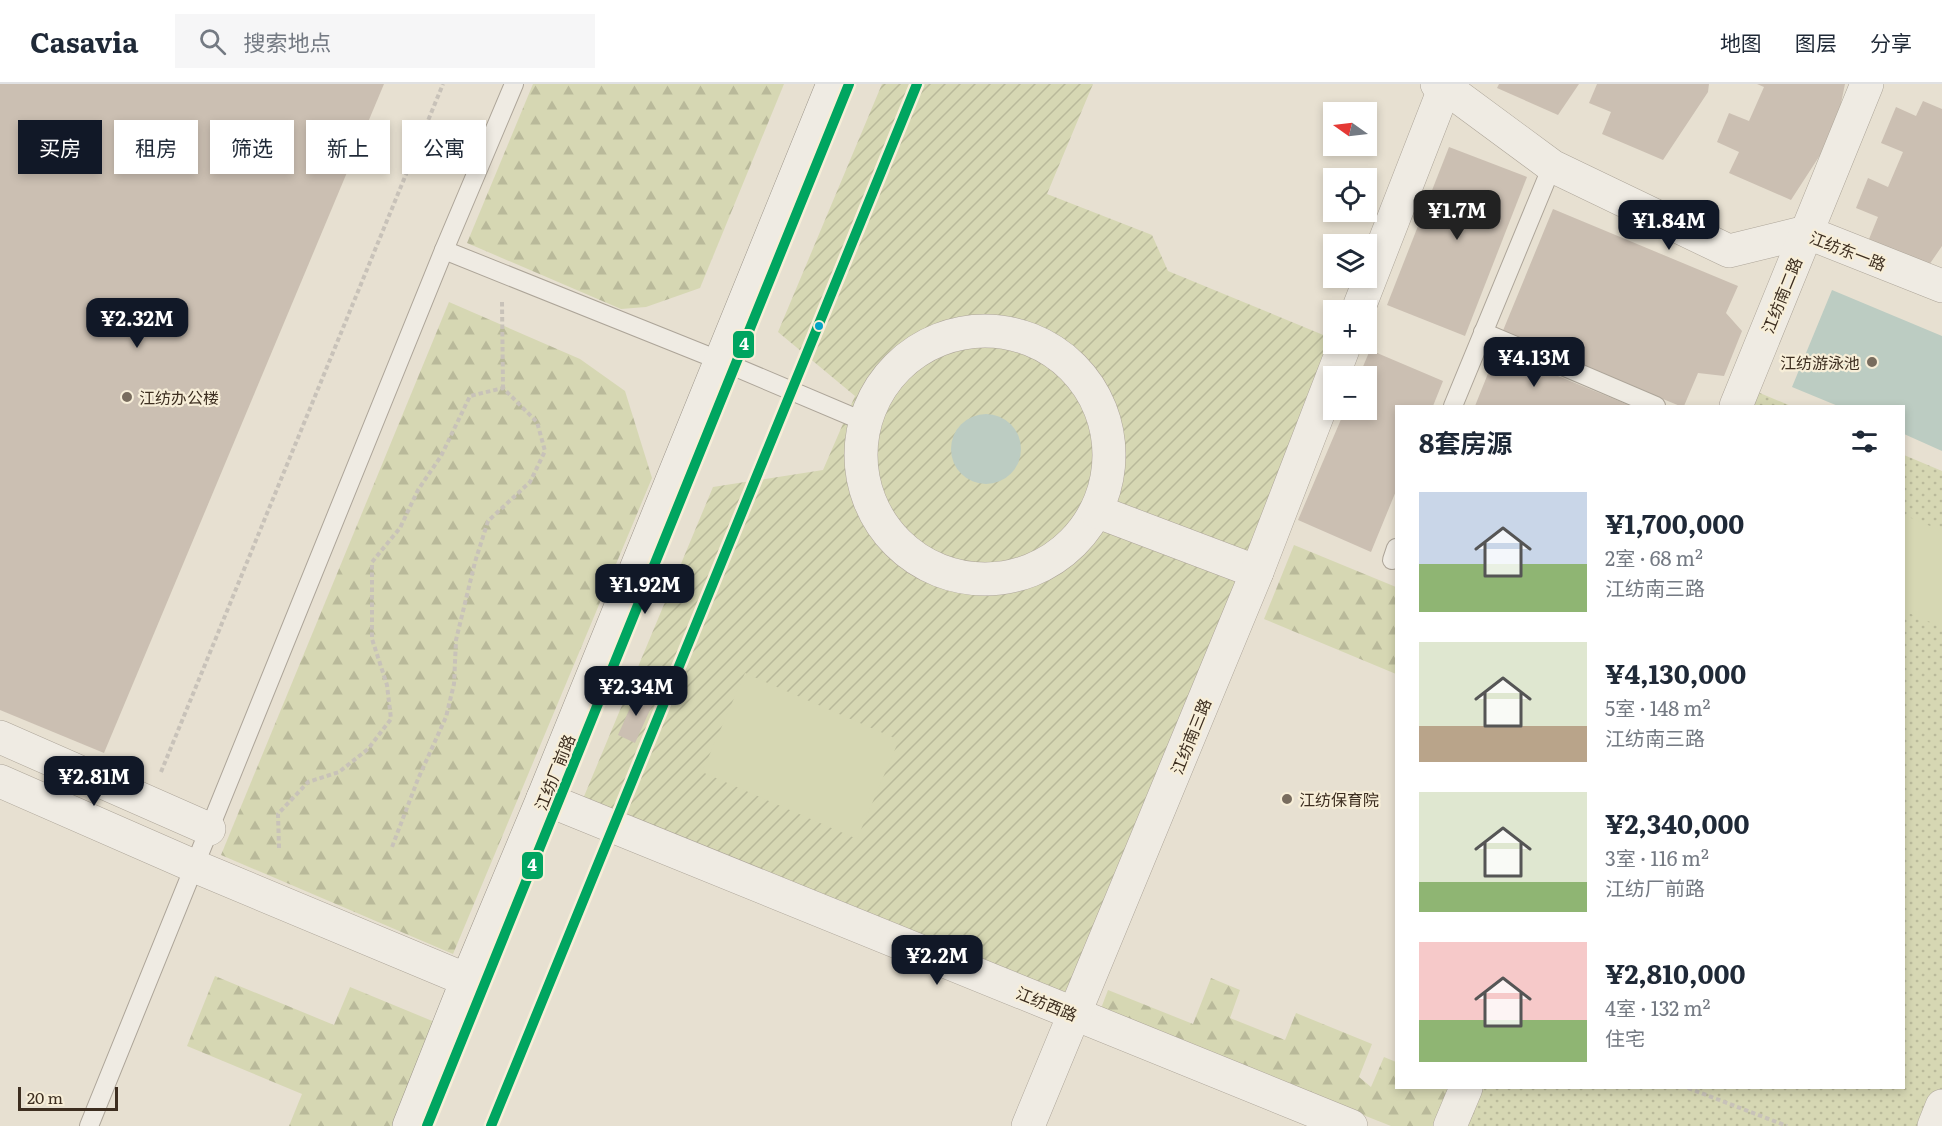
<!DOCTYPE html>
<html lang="zh">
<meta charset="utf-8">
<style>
body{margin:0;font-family:Literata,"Noto Sans SC",serif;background:#f6f6f7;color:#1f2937;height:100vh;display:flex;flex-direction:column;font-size:22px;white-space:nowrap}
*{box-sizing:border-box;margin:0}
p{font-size:20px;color:#747a83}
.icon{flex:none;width:33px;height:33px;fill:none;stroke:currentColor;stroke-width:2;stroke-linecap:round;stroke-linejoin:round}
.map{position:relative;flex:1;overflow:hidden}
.details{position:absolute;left:1395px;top:321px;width:510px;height:684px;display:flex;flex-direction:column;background:#fff;border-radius:0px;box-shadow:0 3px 9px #0003}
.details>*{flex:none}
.hud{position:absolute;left:18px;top:36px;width:570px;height:54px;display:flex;gap:12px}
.needle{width:39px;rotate:284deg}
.controls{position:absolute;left:1323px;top:18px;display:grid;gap:12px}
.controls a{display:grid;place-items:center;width:54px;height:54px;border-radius:0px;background:#fff;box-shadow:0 3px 9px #0003;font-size:30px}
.scale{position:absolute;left:18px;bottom:15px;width:100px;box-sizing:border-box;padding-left:6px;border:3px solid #3d2e20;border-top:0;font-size:16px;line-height:21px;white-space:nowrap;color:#3d2e20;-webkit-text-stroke:4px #f7eed8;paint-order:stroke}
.price{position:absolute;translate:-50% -51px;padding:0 14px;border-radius:12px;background:#111827;color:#fff;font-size:20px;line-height:39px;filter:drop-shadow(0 2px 3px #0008)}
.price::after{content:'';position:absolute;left:50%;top:36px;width:18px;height:14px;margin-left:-9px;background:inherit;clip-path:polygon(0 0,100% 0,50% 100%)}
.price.on{background:#222;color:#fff}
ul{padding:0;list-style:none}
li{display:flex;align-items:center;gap:18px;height:150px;padding:0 24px}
li span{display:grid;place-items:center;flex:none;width:168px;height:120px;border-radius:0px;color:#555}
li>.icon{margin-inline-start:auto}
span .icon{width:72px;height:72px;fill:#fffc;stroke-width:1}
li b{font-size:26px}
h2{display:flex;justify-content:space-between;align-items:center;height:72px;padding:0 24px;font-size:26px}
.chip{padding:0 21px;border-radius:0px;background:#fff;box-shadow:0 3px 9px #0003;font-size:21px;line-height:54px}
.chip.on{background:#111827;color:#fff}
header{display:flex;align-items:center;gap:36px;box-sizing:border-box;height:84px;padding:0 30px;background:#fff;border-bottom:2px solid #e0e1e3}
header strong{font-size:28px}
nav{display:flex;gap:33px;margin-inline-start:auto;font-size:21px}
.search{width:420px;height:54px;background:#f6f6f7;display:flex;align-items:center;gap:15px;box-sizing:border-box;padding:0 21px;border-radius:0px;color:#747a83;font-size:22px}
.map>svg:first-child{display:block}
</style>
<header>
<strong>Casavia</strong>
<div class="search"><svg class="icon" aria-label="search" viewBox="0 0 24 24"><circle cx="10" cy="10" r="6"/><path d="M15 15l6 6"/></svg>搜索地点</div>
<nav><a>地图</a><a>图层</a><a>分享</a></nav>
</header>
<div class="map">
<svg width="1942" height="1042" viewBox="0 0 1942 1042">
<defs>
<pattern id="grass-dots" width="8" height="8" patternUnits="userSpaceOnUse" patternTransform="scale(1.5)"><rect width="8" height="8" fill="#d6d7b3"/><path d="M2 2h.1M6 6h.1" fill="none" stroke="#b9b99a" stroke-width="1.8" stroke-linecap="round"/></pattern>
<pattern id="forest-firs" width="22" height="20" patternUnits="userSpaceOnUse" patternTransform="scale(1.5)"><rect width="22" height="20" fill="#d6d7b3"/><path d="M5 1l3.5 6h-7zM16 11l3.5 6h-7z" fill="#b9b99a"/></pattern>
<pattern id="garden-furrows" width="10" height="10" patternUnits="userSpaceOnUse" patternTransform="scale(1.5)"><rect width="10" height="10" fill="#d6d7b3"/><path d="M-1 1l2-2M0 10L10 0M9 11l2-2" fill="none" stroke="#b9b99a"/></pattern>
</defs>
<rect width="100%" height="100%" fill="#e7e0d1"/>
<g fill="url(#grass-dots)">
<polygon points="1748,304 1791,322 1741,322"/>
<polygon points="1904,371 1942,387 1942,1010 1930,1042 1451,1042 1466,1004 1904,1004"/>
</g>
<g fill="url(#forest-firs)">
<polygon points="533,0 784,0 700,204 646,223 621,225 467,159"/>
<polygon points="449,218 580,275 625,307 652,394 453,870 221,771"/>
<polygon points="1294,461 1396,503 1396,590 1264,535"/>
<polygon points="215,892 334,941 350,903 442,941 400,1042 289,1042 302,1010 187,962"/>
<polygon points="1211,894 1240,906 1230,934 1285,956 1296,929 1372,960 1359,993 1371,1003 1384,973 1396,978 1396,1004 1456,1004 1440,1042 1391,1042 1100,927 1108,906 1193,940"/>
</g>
<polygon fill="url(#garden-furrows)" points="882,0 1093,0 1047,110 1152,151 1168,187 1333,255 1071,917 580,722 713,403 823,386 855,312 778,248"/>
<g fill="#d6d7b3">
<polygon points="1904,431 1942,447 1942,543 1904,527"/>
<polygon points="745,589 899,656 857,755 702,688"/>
</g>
<g fill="#bcccc2">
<polygon points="1832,206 1942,252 1942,367 1904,350 1904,322 1838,322 1792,303"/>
<circle cx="986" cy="365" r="35"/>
</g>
<g fill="#cbbfb2">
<polygon points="0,0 384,0 104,669 0,626"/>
<polygon points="1499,0 1579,0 1558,31 1497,4"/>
<polygon points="1597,0 1709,0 1708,8 1663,76 1602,50 1611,28 1589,19"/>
<polygon points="1757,0 1845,0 1835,48 1791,116 1729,89 1739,68 1717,58 1729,29 1749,37 1764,3"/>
<polygon points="1923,17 1942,25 1942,162 1929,181 1869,155 1878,133 1856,124 1868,94 1888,103 1903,68 1881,59 1896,23 1916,32"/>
<polygon points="1449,63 1527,93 1465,252 1387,221"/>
<polygon points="1553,125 1738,202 1726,229 1742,247 1724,292 1698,289 1684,322 1680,322 1502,249"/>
<polygon points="1370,266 1443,297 1433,322 1396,322 1396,407 1371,468 1298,436 1345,326 1366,326 1366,292 1359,292"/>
<polygon points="1497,267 1631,322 1475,322"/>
<polygon points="637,608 655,615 635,659 618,651"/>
</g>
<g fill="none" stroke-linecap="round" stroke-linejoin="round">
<g stroke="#ada599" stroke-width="20">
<g id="lane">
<polyline points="444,166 721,277 865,338"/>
<polyline points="1483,248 1656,322"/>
<polyline points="1453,322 1552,82"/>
<polyline points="1392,476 1396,464"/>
<polyline points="89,1042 444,166 514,0"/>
</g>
</g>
<g stroke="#ada599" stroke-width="34">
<g id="street">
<polyline points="1437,0 1445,3 1552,82 1729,167 1806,148 1942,202"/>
<polyline points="1358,226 1446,0"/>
<circle cx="985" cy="371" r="124"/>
<polyline points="1736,322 1867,0"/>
<polyline points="1096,427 1257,488"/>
<polyline points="0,653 209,745"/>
<polyline points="0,697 194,782 467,896"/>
<polyline points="543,714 1351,1042"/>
<polyline points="1028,1042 1257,488 1345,260"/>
<polyline points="1450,1042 1466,1004"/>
<polyline points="1934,1042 1942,1022"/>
</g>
</g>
<g stroke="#9c958a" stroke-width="34">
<polyline id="secondary" points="409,1042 467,896 543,714 833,0"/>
</g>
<g stroke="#c8c2b9" stroke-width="4" stroke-dasharray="4.5 3" stroke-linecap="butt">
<polyline points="502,218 503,304"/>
<polyline points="161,688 443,0"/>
<polyline points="279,764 278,730 308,698 339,688 368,665 391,635 387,601 372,555 372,478 400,444 418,406 441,372 470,312 503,304 537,338 545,367 530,398 488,437 475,478 456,556 454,600 446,633 418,695 392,763"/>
<polyline points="1688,1004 1787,1042"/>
</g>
<use href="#lane" stroke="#efebe3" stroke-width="18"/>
<use href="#street" stroke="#efebe3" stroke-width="33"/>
<use href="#secondary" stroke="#efebe3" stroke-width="33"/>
<g stroke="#f7eed8" stroke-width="15">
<g id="metro-1">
<polyline points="427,1042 849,0"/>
<polyline points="491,1042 917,0"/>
</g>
</g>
<use href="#metro-1" stroke="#00a560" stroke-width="10"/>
</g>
<circle fill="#03a3c5" stroke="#f7eed8" stroke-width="2" cx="819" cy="242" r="5"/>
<g fill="#786c5e" stroke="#f7eed8" stroke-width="2">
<circle cx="1872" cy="278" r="6"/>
<circle cx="127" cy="313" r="6"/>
<circle cx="1287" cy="715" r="6"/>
</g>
<g text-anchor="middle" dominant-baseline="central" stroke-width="4.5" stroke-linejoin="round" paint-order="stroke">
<g font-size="16" fill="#3d2e20" stroke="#f7eed8">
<text transform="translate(1848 166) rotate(21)">江纺东一路</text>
<text transform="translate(1781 211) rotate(-68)">江纺南二路</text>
<text transform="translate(1190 652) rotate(-68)">江纺南三路</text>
<text transform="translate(554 688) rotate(-68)">江纺厂前路</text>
<text transform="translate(1047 919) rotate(22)">江纺西路</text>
</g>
<g font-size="16" fill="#3d2e20" stroke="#f7eed8" text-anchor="start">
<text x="1860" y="278" text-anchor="end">江纺游泳池</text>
<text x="139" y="313">江纺办公楼</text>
<text x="1299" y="715">江纺保育院</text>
</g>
</g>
<g stroke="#f7eed8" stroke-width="2">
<rect x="732" y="246" width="23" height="29" rx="6" fill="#00a560"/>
<rect x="521" y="767" width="23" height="29" rx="6" fill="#00a560"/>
</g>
<g font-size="16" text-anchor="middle" font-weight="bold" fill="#fff">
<text x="744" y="266">4</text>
<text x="532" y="787">4</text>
</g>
</svg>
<div class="controls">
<a><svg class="needle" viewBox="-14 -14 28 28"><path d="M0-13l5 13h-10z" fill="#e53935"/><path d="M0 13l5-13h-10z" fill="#747a83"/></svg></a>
<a><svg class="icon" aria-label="locate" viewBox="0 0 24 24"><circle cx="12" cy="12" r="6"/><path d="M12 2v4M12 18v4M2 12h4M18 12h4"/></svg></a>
<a><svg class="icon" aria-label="layers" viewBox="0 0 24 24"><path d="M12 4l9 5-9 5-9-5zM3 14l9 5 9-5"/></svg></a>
<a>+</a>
<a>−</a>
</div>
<div class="scale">20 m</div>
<b class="price on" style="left:1457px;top:157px">¥1.7M</b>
<b class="price" style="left:1669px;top:167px">¥1.84M</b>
<b class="price" style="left:137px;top:265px">¥2.32M</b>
<b class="price" style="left:1534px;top:304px">¥4.13M</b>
<b class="price" style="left:645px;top:531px">¥1.92M</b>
<b class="price" style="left:636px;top:633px">¥2.34M</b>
<b class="price" style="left:94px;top:723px">¥2.81M</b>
<b class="price" style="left:937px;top:902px">¥2.2M</b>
<div class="hud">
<a class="chip on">买房</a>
<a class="chip">租房</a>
<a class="chip">筛选</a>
<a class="chip">新上</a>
<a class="chip">公寓</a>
</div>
<section class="details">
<h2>8套房源<svg class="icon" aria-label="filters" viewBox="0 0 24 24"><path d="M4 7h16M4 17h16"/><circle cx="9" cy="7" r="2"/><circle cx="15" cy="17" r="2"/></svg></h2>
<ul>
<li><span style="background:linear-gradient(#c9d6e8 60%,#8fb573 0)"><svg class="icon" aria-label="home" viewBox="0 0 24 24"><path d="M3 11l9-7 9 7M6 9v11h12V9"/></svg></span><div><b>¥1,700,000</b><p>2室 · 68 m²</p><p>江纺南三路</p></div></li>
<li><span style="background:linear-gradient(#dfe7d0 70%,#b9a48a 0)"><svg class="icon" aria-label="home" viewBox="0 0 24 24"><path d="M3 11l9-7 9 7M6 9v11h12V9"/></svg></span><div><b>¥4,130,000</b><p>5室 · 148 m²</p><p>江纺南三路</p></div></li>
<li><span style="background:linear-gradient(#dfe7d0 75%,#8fb573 0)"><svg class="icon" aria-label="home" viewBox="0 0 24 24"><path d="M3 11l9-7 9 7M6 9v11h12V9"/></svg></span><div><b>¥2,340,000</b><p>3室 · 116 m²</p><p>江纺厂前路</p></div></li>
<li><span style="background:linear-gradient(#f6c9c9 65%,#8fb573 0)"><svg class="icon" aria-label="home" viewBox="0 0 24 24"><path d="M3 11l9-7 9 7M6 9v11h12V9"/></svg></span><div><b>¥2,810,000</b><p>4室 · 132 m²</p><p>住宅</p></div></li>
</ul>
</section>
</div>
